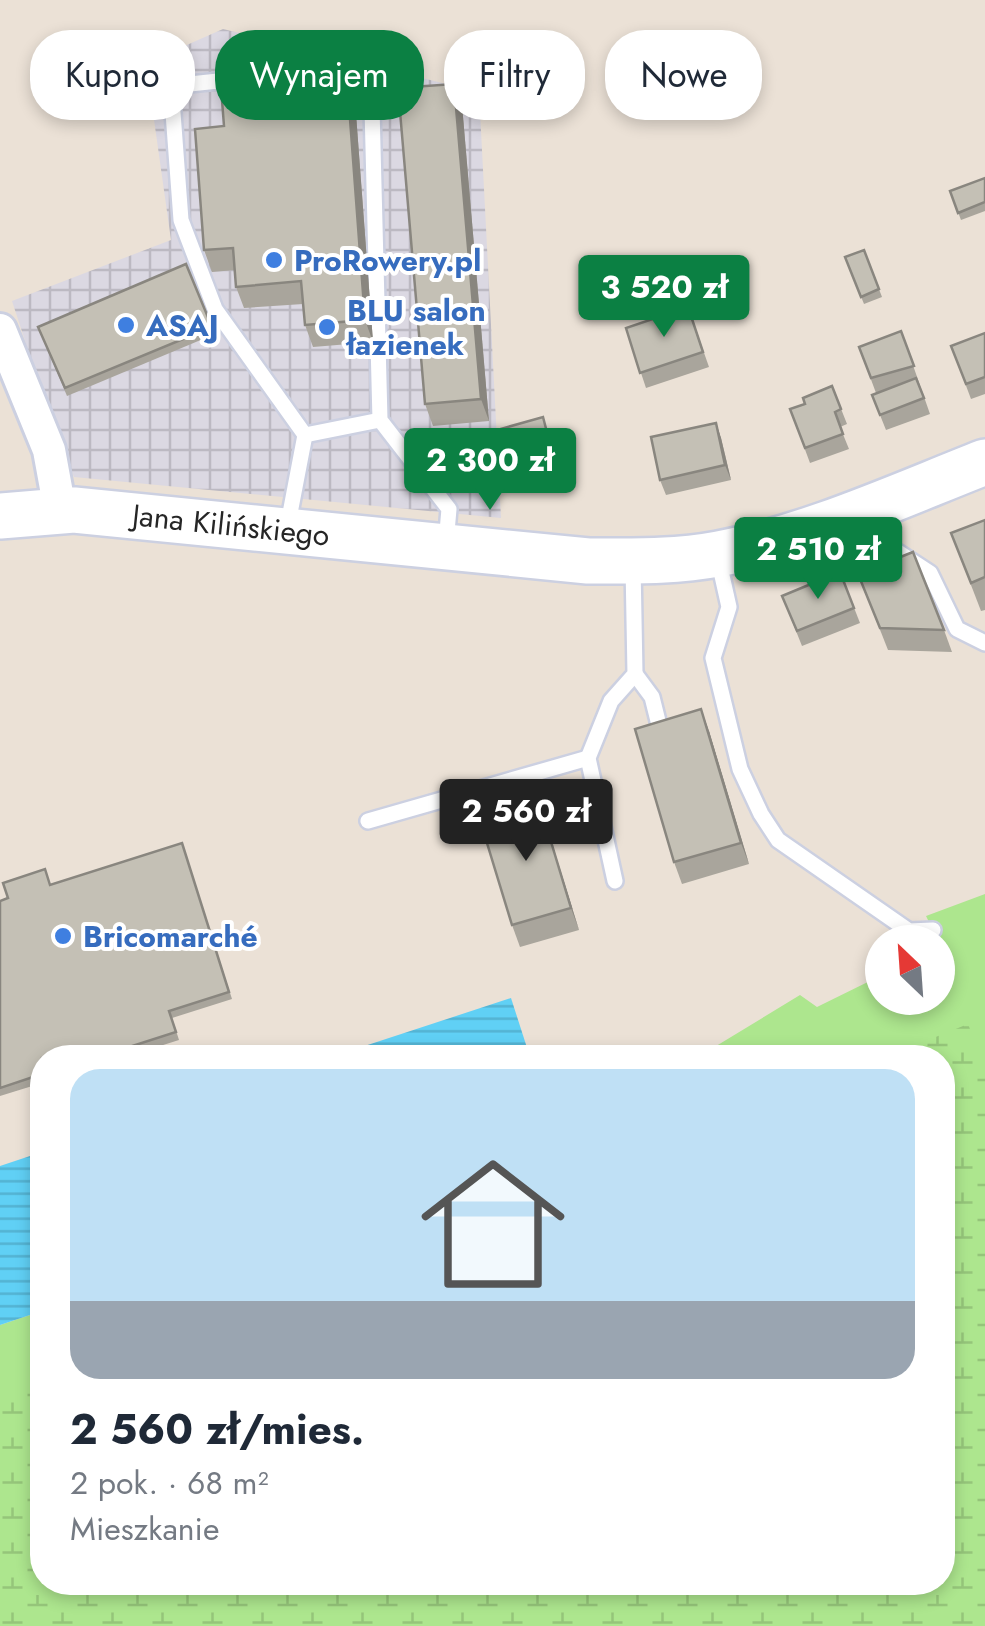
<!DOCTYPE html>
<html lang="pl">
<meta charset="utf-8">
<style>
body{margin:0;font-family:Jost,sans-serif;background:#f6f6f7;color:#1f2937;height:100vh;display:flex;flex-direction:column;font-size:38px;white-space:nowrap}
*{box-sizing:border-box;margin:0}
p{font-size:32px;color:#747a83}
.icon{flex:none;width:55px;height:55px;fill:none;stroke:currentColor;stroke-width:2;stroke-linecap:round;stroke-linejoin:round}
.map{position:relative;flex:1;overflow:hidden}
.drawer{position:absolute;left:30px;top:1045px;width:925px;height:550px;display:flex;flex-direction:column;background:#fff;border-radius:40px;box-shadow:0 5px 15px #0003}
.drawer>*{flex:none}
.hud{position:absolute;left:30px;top:30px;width:925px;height:90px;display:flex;gap:20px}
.needle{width:65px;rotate:335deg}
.fabs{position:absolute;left:865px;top:925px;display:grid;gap:20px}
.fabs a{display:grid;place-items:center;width:90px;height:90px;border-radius:50%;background:#fff;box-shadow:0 5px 15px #0003;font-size:50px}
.price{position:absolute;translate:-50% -85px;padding:0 22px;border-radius:10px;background:#0b8043;color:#fff;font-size:32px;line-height:65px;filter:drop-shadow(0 2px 5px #0008)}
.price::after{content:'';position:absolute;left:50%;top:60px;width:30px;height:22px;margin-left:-15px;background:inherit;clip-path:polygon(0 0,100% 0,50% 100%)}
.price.on{background:#222;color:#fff}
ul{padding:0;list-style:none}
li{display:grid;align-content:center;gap:20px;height:530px;padding:0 40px}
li+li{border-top:2px solid #e0e1e3}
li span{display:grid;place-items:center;height:310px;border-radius:30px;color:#555}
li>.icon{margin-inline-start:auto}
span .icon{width:180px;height:180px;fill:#fffc;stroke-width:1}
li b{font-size:42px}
.tag{padding:0 35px;border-radius:40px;background:#fff;box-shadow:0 5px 15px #0003;font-size:35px;line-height:90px}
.tag.on{background:#0b8043;color:#fff}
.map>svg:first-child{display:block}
</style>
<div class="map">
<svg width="985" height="1626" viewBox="0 0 985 1626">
<defs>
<pattern id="industrial-grid" width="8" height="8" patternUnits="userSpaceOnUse" patternTransform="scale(2.5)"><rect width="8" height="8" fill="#dbd8e2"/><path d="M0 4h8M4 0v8" fill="none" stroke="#bcb9c2"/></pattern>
<pattern id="wetland-marsh" width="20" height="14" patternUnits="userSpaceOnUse" patternTransform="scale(2.5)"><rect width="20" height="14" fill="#ade68e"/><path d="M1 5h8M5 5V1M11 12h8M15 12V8" fill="none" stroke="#95c57a"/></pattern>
<pattern id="water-rules" width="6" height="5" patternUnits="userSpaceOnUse" patternTransform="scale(2.5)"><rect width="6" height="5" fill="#60d0f5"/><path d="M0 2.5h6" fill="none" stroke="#53b2d2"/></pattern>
</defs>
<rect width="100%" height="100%" fill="#ebe1d6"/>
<polygon fill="url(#industrial-grid)" points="223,29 479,92 501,518 74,477 51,420 12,301 171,240 146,63"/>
<polygon fill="#ade68e" points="985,894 985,1626 0,1626 0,1325 42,1311 42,1582 942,1582 942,1058 698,1057 800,995 817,1007 882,975 882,998 938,998 938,948 941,946 926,916"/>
<polygon fill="url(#wetland-marsh)" points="968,1024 985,1068 985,1626 0,1626 0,1401 42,1384 42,1582 942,1582 942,1058 886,1057"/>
<g fill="url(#water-rules)">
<polygon points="511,998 530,1057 331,1057"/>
<polygon points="42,1152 42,1311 0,1325 0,1166"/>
</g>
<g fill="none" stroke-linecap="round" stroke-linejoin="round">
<g stroke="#ccd0e1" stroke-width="20">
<g id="lane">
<polyline points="264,76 277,74 372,108 380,420 449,509 446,543"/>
<polyline points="237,79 171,86 181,220 215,309 305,435 287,529"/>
<polyline points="305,435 380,420"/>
<polyline points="898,552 930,573 957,629 985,643"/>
<polyline points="718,558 729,607 713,658 740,769 761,814 778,840 909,931 933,930"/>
<polyline points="635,674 652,697 660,729"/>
<polyline points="368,821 588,758"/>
<polyline points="615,881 588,758 611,701 635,674 633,565"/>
</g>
</g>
<g stroke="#ccd0e1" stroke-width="38">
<polyline id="street" points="0,330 49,450 60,510"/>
</g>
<g stroke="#ccd0e1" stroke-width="50">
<path id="secondary" d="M0,516L74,510L588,561C631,561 676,562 718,554C810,537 898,496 985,462"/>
</g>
<use href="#lane" stroke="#fff" stroke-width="15"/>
<use href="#street" stroke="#fff" stroke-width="32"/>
<use href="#secondary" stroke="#fff" stroke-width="45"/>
</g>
<g fill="#a9a59c">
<polygon points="281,69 290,96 356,114 373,342 313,347 305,325 303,304 244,308 236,287 235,270 212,272 204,250 224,126"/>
<polygon points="454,84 462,105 489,421 433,426 425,404"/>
<polygon points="985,178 985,211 961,220 950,191"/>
<polygon points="864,250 882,297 864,304 845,257"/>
<polygon points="186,264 215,334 67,396 38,327"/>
<polygon points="688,307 709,367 646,388 626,328"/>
<polygon points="901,331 930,414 886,430 872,395 876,393 859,347"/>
<polygon points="985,333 985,394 971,399 951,346"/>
<polygon points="832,386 847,424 840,427 849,449 810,463 790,409 805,404"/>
<polygon points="543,417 555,460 510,472 504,457"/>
<polygon points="716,423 721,438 731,480 666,495 660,480"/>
<polygon points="985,520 985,610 981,611 951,533"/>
<polygon points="840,572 860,623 802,646 782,596"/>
<polygon points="858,574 944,630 952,652 888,650"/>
<polygon points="709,731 749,864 682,884 674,862"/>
<polygon points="539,802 579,930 520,947 512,925"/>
<polygon points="182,843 232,999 172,1018 179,1040 122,1058 42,1058 42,1083 0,1096 0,901"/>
</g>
<g fill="#89867f">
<polygon points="281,69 289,91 292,119 284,97"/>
<polygon points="454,84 462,105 489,421 481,399"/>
<polygon points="348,92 356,114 373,342 365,320"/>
<polygon points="716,423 721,438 731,480 725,465"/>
<polygon points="701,709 709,731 749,864 741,843"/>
<polygon points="539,802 546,824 579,930 571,908"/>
</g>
<g fill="#c4c0b5" stroke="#89867f" stroke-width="2.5">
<polygon points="281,69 284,97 348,92 365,320 305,325 301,281 236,287 233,248 204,250 195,129 224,126 220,74"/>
<polygon points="454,84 481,399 425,404 398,88"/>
<polygon points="985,178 985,202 958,213 950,191"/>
<polygon points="864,250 879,289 861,297 845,257"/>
<polygon points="186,264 212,327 65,388 38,327"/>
<polygon points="688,307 703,352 640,373 626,328"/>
<polygon points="901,331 914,366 871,378 859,347"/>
<polygon points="985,333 985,377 966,384 951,346"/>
<polygon points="916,378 924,398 880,415 872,395"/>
<polygon points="832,386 841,409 835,412 843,434 805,448 790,409 805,404 803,398"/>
<polygon points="543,417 550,444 504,457 497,430"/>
<polygon points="716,423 725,465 660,480 651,437"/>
<polygon points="985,520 985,577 971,583 951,533"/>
<polygon points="913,552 944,630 880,628 858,574"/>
<polygon points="840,572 854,608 797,631 782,596"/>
<polygon points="701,709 741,843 674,862 635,729"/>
<polygon points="539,802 571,908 512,925 480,820"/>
<polygon points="182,843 229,992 169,1011 176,1032 95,1058 42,1058 42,1074 0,1088 0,901 8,898 3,883 45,869 50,885"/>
</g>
<g fill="#3f7fe0" stroke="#fff" stroke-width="4">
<circle cx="274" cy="260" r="10"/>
<circle cx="126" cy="325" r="10"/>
<circle cx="327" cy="327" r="10"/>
<circle cx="63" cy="936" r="10"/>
</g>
<g text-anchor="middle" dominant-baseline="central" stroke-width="8" stroke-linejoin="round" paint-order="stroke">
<g font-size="30" font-weight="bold" fill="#366cbe" stroke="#fff" text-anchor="start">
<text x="294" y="260">ProRowery.pl</text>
<text x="347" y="310">BLU salon<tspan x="347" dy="34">łazienek</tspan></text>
<text x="146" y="325">ASAJ</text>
<text x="83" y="936">Bricomarché</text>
</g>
<g font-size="30" fill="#262626" stroke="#fff">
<text transform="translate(231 525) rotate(6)">Jana Kilińskiego</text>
</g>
</g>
</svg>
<div class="fabs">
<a><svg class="needle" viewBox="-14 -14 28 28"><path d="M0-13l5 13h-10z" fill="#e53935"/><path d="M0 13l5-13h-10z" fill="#747a83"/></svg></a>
</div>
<b class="price" style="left:664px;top:340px">3 520 zł</b>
<b class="price" style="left:490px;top:513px">2 300 zł</b>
<b class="price" style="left:818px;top:602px">2 510 zł</b>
<b class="price on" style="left:526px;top:864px">2 560 zł</b>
<div class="hud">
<a class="tag">Kupno</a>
<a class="tag on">Wynajem</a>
<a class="tag">Filtry</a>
<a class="tag">Nowe</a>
</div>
<section class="drawer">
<ul>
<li><span style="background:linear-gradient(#bfe0f5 75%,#9aa5b1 0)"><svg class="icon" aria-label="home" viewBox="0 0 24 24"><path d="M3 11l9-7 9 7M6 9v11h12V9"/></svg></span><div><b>2 560 zł/mies.</b><p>2 pok. · 68 m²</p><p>Mieszkanie</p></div></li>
</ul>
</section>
</div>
